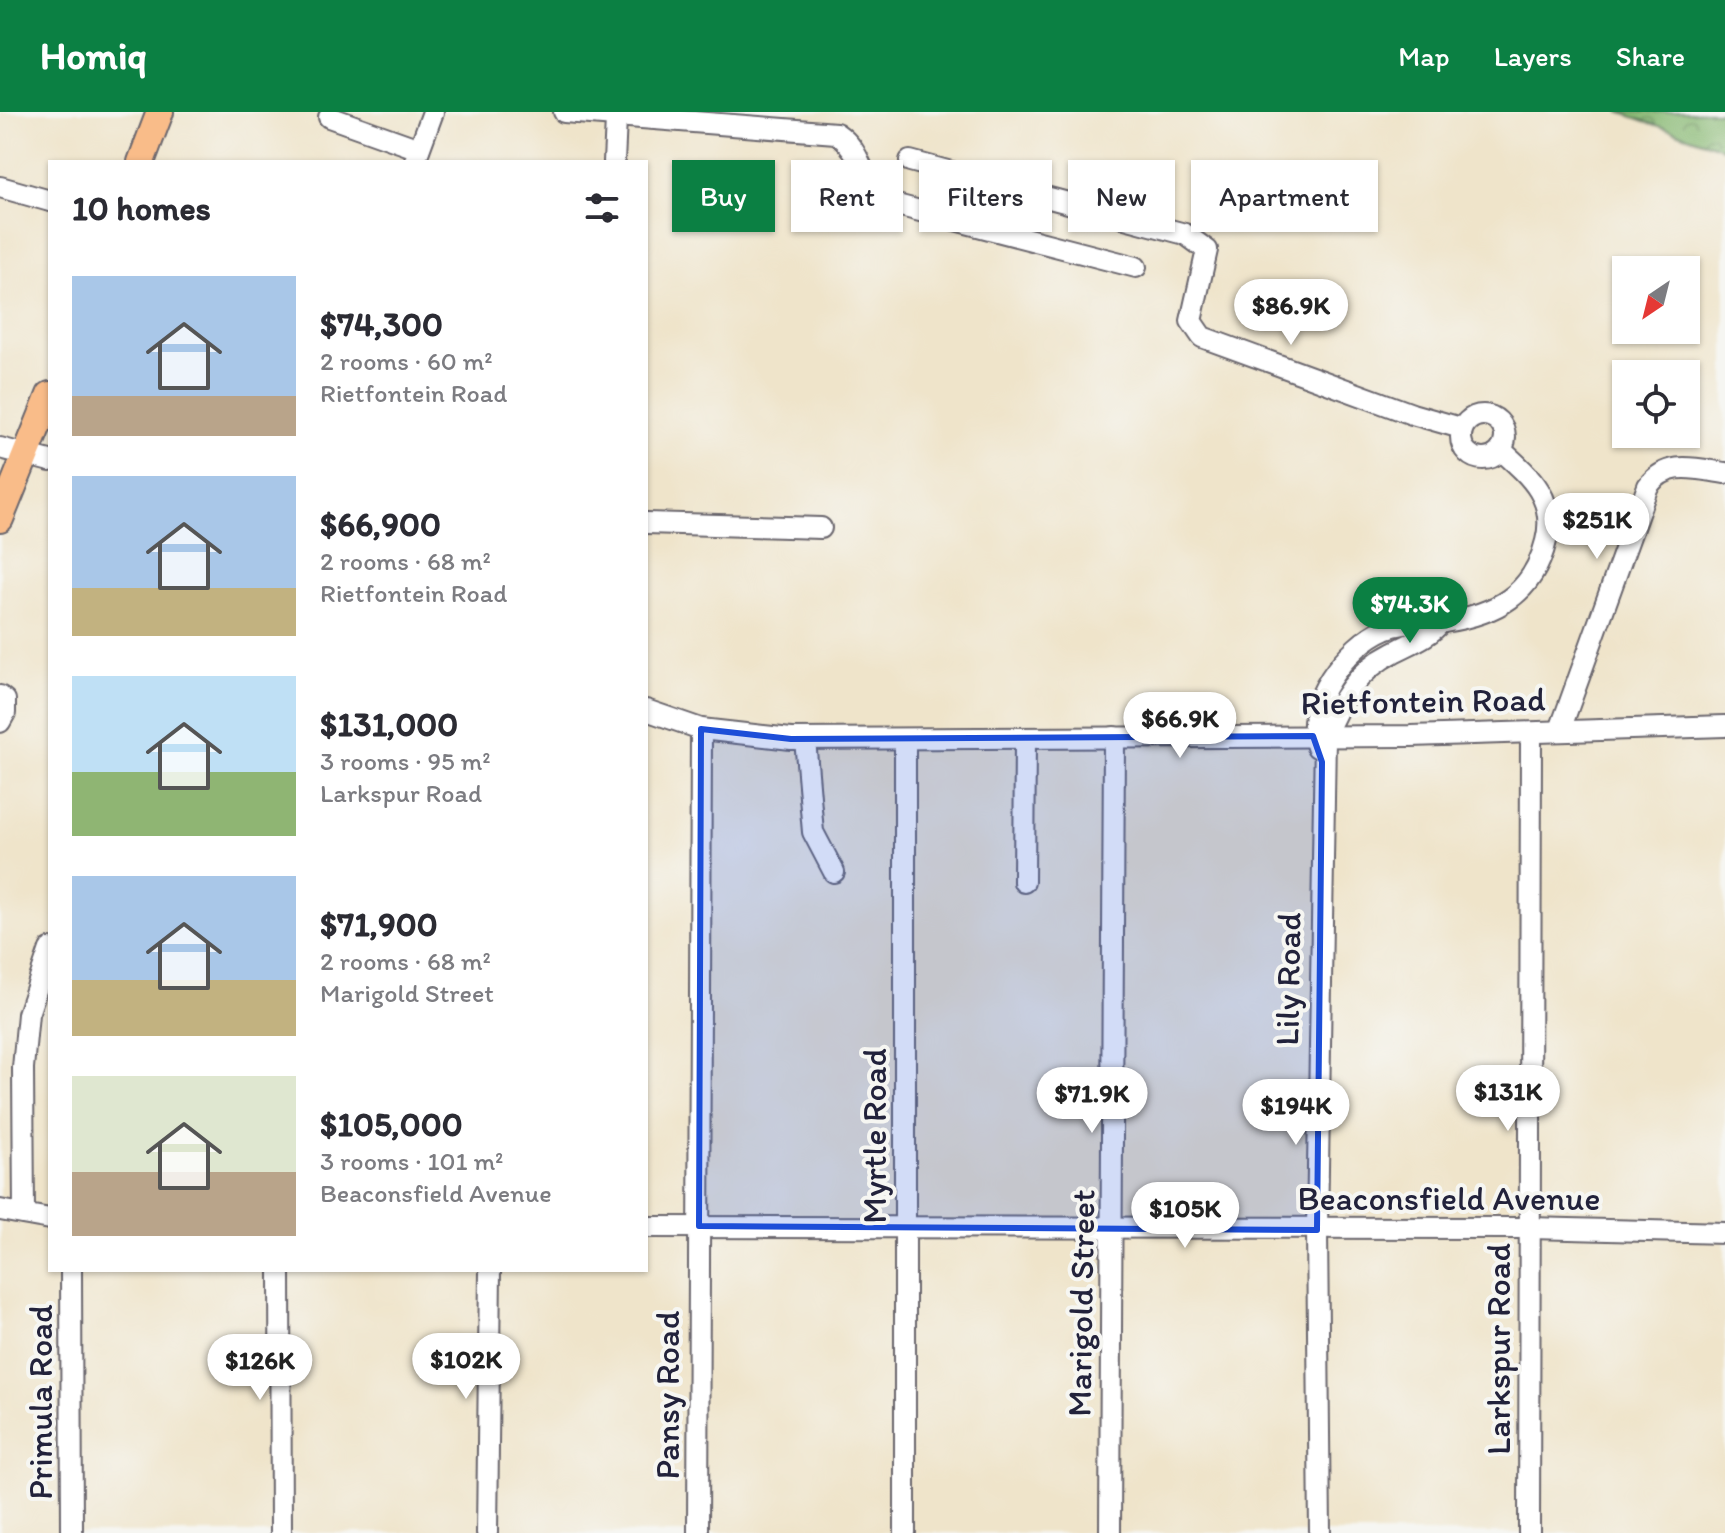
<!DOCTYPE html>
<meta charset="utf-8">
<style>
body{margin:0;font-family:Itim,sans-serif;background:#f2f2f3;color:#2b2b33;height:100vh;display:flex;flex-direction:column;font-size:30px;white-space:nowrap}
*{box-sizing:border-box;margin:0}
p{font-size:26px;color:#7c7c81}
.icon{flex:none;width:44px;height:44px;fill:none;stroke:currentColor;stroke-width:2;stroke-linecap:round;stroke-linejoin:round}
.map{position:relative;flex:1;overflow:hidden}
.side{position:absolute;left:48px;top:48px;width:600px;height:1112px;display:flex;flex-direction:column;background:#fff;border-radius:0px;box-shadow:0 2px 6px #0004}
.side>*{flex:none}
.top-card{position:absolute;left:672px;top:48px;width:760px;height:72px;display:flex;gap:16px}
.needle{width:52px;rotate:215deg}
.buttons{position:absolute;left:1612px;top:144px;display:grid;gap:16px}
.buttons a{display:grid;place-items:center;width:88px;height:88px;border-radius:0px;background:#fff;box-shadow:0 2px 6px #0004;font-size:40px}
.price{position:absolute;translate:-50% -68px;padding:0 18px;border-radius:28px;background:#fff;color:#222;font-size:26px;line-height:52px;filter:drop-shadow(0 2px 4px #0008)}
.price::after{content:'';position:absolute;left:50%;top:48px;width:24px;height:18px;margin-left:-12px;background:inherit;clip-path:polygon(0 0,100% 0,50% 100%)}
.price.selected{background:#0b8043;color:#fff}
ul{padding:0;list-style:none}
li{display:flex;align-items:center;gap:24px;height:200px;padding:0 24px}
li span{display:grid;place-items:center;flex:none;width:224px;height:160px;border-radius:0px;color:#555}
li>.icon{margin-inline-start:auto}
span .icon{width:96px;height:96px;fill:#fffc;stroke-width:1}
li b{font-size:34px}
h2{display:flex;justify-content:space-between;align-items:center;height:96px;padding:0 24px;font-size:34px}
.tag{padding:0 28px;border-radius:0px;background:#fff;box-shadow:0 2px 6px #0004;font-size:28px;line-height:72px}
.tag.selected{background:#0b8043;color:#fff}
header{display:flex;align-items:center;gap:48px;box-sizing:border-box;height:112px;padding:0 40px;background:#0b8043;color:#fff}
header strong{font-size:38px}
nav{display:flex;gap:44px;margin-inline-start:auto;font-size:28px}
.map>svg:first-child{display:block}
</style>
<header>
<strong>Homiq</strong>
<nav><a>Map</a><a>Layers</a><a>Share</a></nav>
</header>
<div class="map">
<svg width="1725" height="1421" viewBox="0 0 1725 1421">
<defs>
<pattern id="forest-crowns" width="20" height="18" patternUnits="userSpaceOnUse" patternTransform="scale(2)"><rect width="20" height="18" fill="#88b973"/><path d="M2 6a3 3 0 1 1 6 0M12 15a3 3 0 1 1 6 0" fill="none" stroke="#6f9660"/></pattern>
</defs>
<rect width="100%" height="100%" fill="#f6f6f2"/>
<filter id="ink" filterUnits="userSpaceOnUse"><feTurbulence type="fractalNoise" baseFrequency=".0125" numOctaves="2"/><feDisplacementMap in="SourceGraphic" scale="16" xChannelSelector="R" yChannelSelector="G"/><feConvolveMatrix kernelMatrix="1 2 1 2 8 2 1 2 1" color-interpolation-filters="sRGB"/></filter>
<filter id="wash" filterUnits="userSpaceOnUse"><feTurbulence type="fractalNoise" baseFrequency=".006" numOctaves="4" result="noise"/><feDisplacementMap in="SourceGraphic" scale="32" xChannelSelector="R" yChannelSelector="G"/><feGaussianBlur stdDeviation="1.8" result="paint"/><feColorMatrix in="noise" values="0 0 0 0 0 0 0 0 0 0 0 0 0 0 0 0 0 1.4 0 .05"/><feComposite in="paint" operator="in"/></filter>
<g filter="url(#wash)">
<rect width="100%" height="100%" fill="#efe4ca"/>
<polygon fill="url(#forest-crowns)" stroke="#556e57" stroke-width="2" points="1619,0 1725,0 1725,37"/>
</g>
<g filter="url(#ink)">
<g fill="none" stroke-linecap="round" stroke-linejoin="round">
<g stroke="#6a666d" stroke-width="24">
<g id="minor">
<path d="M564,0L836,21C868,43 856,71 893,92L1136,155"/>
<polyline points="329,5 419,37"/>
<polyline points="415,49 433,0"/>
<polyline points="910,49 1185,122 1207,138 1191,209 1202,225 1412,302 1461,316"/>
<polyline points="614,50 616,7"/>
<polyline points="0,75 50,89"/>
<circle cx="1483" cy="325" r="22"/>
<polyline points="0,336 50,349"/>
<polyline points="646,411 821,416"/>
<polyline points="0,584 5,588 5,601 0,610"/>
<polyline points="646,598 701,617 791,627 1411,624 1725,614"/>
<path d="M1560,618L1648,374C1668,347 1696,357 1725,361"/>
<polyline points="805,627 813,720 834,760"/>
<path d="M1317,635C1301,593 1347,533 1385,517C1405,508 1424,513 1444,510C1496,502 1533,483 1546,429C1557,387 1530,364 1501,338"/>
<polyline points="1024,770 1025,627"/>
<polyline points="0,1098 50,1107"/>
<polyline points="24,1102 23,956 28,902 50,837"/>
<polyline points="646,1115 1530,1116 1725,1121"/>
<polyline points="71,1158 72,1421"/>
<polyline points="280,1158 281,1421"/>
<polyline points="487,1421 490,1158"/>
<polyline points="698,1421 701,617"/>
<polyline points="905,1421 905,628"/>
<polyline points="1110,1421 1114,625"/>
<path d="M1320,1421L1317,1118L1325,625C1339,589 1358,558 1394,540C1411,531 1429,525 1441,510"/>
<polyline points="1529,1421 1531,621"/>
</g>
</g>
<g stroke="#6a666d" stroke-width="30">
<g id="major">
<polyline points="141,50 160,0"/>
<polyline points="0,407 50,283"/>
</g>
</g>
<use href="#minor" stroke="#fff" stroke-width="20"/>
<use href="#major" stroke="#f9bc89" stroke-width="26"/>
</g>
</g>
<path fill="#1d4ed8" fill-opacity="0.2" stroke="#1d4ed8" stroke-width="6" stroke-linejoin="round" d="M701,617L791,627L1313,624L1322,650L1317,1118L699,1114Z"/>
<g text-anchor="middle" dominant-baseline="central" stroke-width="8" stroke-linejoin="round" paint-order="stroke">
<g font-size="34" fill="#22223b" stroke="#f6f6f2">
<text transform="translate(1423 589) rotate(-1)">Rietfontein Road</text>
<text transform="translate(1288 867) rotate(-89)">Lily Road</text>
<text transform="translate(874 1024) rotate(-90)">Myrtle Road</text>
<text x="1449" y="1086">Beaconsfield Avenue</text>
<text transform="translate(1081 1191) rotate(-89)">Marigold Street</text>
<text transform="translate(1498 1237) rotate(-90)">Larkspur Road</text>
<text transform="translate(667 1283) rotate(-90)">Pansy Road</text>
<text transform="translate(40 1290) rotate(-90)">Primula Road</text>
</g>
</g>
</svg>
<div class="buttons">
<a><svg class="needle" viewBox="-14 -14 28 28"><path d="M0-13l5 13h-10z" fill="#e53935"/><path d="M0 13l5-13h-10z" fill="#7c7c81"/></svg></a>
<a><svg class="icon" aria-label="locate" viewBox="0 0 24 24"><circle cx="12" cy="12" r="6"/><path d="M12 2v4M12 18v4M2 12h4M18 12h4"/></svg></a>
</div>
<b class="price" style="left:1291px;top:235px">$86.9K</b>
<b class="price" style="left:1597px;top:449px">$251K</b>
<b class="price selected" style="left:1410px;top:533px">$74.3K</b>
<b class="price" style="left:1180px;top:648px">$66.9K</b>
<b class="price" style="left:1508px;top:1021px">$131K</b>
<b class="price" style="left:1092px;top:1023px">$71.9K</b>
<b class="price" style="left:1296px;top:1035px">$194K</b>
<b class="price" style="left:1185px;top:1138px">$105K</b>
<b class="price" style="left:466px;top:1289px">$102K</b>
<b class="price" style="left:260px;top:1290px">$126K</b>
<div class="top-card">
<a class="tag selected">Buy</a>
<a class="tag">Rent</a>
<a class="tag">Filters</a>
<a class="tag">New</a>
<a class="tag">Apartment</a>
</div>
<section class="side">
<h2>10 homes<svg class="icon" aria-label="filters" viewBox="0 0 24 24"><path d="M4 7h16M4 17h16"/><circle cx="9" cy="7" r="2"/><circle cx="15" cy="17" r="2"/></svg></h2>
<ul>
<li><span style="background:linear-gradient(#a9c7e8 75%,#b9a48a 0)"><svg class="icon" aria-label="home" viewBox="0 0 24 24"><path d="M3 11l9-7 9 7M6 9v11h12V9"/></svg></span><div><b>$74,300</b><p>2 rooms · 60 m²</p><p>Rietfontein Road</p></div></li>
<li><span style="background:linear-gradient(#a9c7e8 70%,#c2b280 0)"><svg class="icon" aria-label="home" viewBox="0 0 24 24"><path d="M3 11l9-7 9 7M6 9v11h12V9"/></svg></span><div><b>$66,900</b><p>2 rooms · 68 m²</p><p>Rietfontein Road</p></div></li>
<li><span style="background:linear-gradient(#bfe0f5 60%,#8fb573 0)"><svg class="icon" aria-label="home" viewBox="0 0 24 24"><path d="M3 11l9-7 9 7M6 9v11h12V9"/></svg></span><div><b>$131,000</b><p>3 rooms · 95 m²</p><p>Larkspur Road</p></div></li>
<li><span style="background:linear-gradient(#a9c7e8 65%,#c2b280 0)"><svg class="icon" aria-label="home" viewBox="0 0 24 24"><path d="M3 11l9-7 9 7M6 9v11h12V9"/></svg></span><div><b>$71,900</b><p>2 rooms · 68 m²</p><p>Marigold Street</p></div></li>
<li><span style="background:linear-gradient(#dfe7d0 60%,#b9a48a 0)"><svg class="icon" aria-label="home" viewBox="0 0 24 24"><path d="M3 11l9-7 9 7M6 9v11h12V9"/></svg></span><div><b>$105,000</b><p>3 rooms · 101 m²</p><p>Beaconsfield Avenue</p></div></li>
</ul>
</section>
</div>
